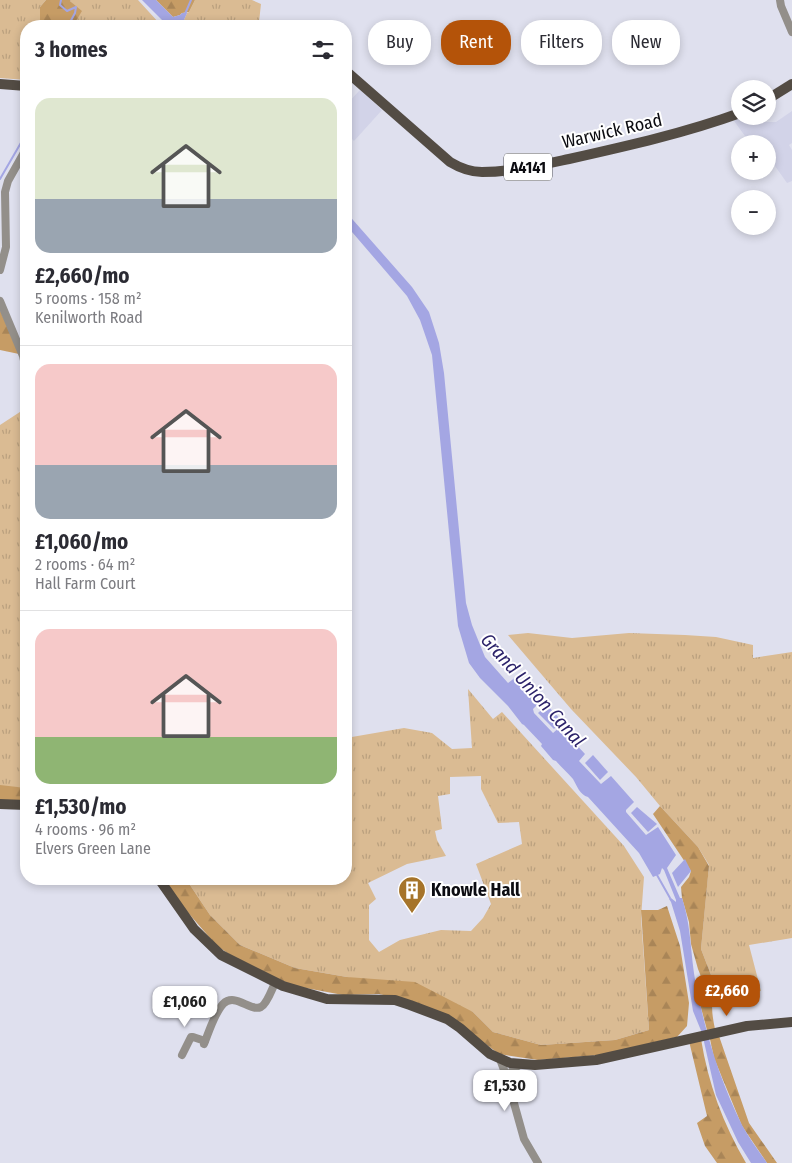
<!DOCTYPE html>
<meta charset="utf-8">
<style>
body{margin:0;font-family:"Fira Sans Condensed",sans-serif;background:#f7f7f7;color:#2b2b33;height:100vh;display:flex;flex-direction:column;font-size:19px;white-space:nowrap}
*{box-sizing:border-box;margin:0}
p{font-size:16px;color:#7c7c81}
.icon{flex:none;width:28px;height:28px;fill:none;stroke:currentColor;stroke-width:2;stroke-linecap:round;stroke-linejoin:round}
.map{position:relative;flex:1;overflow:hidden}
.panel{position:absolute;left:20px;top:20px;width:332px;height:865px;display:flex;flex-direction:column;background:#fff;border-radius:20px;box-shadow:0 2px 8px #0003}
.panel>*{flex:none}
.banner{position:absolute;left:368px;top:20px;width:349px;height:45px;display:flex;gap:10px}
.fabs{position:absolute;left:731px;top:80px;display:grid;gap:10px}
.fabs a{display:grid;place-items:center;width:45px;height:45px;border-radius:50%;background:#fff;box-shadow:0 2px 8px #0003;font-size:25px}
.price{position:absolute;translate:-50% -42px;padding:0 11px;border-radius:10px;background:#fff;color:#222;font-size:16px;line-height:32px;filter:drop-shadow(0 1px 2px #0008)}
.price::after{content:'';position:absolute;left:50%;top:30px;width:15px;height:11px;margin-left:-8px;background:inherit;clip-path:polygon(0 0,100% 0,50% 100%)}
.price.active{background:#b45309;color:#fff}
ul{padding:0;list-style:none}
li{display:grid;align-content:center;gap:10px;height:265px;padding:0 15px}
li+li{border-top:1px solid #e1e1e2}
li span{display:grid;place-items:center;height:155px;border-radius:15px;color:#555}
li>.icon{margin-inline-start:auto}
span .icon{width:90px;height:90px;fill:#fffc;stroke-width:1}
li b{font-size:21px}
h2{display:flex;justify-content:space-between;align-items:center;height:60px;padding:0 15px;font-size:21px}
.chip{padding:0 18px;border-radius:20px;background:#fff;box-shadow:0 2px 8px #0003;font-size:18px;line-height:45px}
.chip.active{background:#b45309;color:#fff}
.map>svg:first-child{display:block}
</style>
<div class="map">
<svg width="792" height="1163" viewBox="0 0 792 1163">
<defs>
<pattern id="grass-tufts" width="24" height="20" patternUnits="userSpaceOnUse" patternTransform="scale(1.25)"><rect width="24" height="20" fill="#dabb93"/><path d="M3 7l-1-3M5 7V3M7 7l1-3M15 17l-1-3M17 17v-4M19 17l1-3" fill="none" stroke="#baa07e"/></pattern>
<pattern id="forest-firs" width="22" height="20" patternUnits="userSpaceOnUse" patternTransform="scale(1.25)"><rect width="22" height="20" fill="#c69c65"/><path d="M5 1l3.5 6h-7zM16 11l3.5 6h-7z" fill="#a98557"/></pattern>
</defs>
<rect width="100%" height="100%" fill="#dfe0ee"/>
<g fill="#d2d3e8">
<polygon points="360,90 382,110 354,141 346,133 346,105"/>
<polygon points="792,111 792,143 789,145 792,150 792,181 787,183 768,156 768,144 754,144 745,136 734,121 741,116 746,122 776,122"/>
</g>
<g fill="url(#grass-tufts)" fill-rule="evenodd">
<polygon points="0,0 46,0 40,7 40,26 26,26 26,80 0,78"/>
<polygon points="71,0 138,0 160,24 159,26 73,26 81,11 70,1"/>
<polygon points="195,0 252,0 261,4 259,22 234,26 183,26 183,22 187,13 189,12"/>
<polygon points="26,408 26,788 0,787 0,425"/>
<polygon points="528,633 572,638 629,633 685,635 716,637 753,645 753,658 792,652 792,938 749,945 761,991 712,996 716,988 701,949 709,865 698,847 660,806 636,777 571,709 508,635"/>
<path d="M468,689L493,719L502,712L624,846L644,877L641,918L649,1030L615,1040L541,1045L493,1032L473,1012L347,977L295,968L240,945L210,915L186,879H346V738L404,728L432,733L452,749L472,748ZM481,776V789L498,823L519,822L522,844L476,864L491,904L483,918L471,931L441,930L400,940L379,952L369,940V905L376,899L368,883L407,864L446,856L437,840L435,831L442,829L438,796L450,794V777Z"/>
</g>
<g fill="url(#forest-firs)">
<polygon points="46,0 71,0 70,1 82,11 73,26 40,26 40,7"/>
<polygon points="156,0 195,0 189,12 182,13 180,15 173,17"/>
<polygon points="0,310 19,354 0,350"/>
<polygon points="0,785 26,788 26,802 0,800"/>
<path d="M660,806L698,847L709,866L701,949L716,988C710,1002 712,1015 715,1029L707,1030L700,1004L709,997L698,969L691,944L689,922L682,898L681,887L689,877L691,871L653,814Z"/>
<polygon points="163,879 186,879 210,915 240,945 295,968 347,977 415,982 473,1012 493,1032 541,1045 615,1040 649,1030 641,910 658,910 667,906 680,946 689,1003 687,1026 677,1037 600,1055 538,1060 499,1054 448,1016 412,1001 379,994 343,995 295,986 264,973 232,956 217,946 177,900"/>
<polygon points="719,1036 749,1123 777,1163 767,1163 742,1126 714,1058 710,1039"/>
<path d="M701,1039C708,1083 723,1124 746,1163H717L705,1146L697,1123L707,1116L689,1041Z"/>
</g>
<g fill="#a4a6e3">
<polygon points="142,0 156,0 173,17 180,15 182,13 187,13 183,22 183,26 168,26"/>
<path d="M346,212L412,287L429,312L439,343L444,373L466,603L472,625L485,657L508,683L516,677L539,703L533,709L534,713L553,733L560,727L585,754L579,761L601,784L611,776L634,802L626,810V812L646,835L658,827L676,855L667,868L680,898H682C692,929 690,954 696,984C705,1032 720,1081 742,1125C749,1138 758,1150 767,1163H751L738,1142L716,1095L702,1033L693,1011L680,931L671,902L669,899L671,898L676,902V900L664,870L662,868L660,874L653,877L639,853L588,797C580,795 577,786 573,779C568,773 561,767 556,761L553,760L541,746L542,744L524,725L522,724L508,706L480,678L469,663L458,626L432,355L420,320L407,296L346,225Z"/>
<polygon points="547,705 562,721 554,729 538,713"/>
<polygon points="593,755 608,772 600,780 585,763"/>
<polygon points="637,807 657,824 648,832 631,813"/>
<polygon points="685,859 691,871 678,887 672,873"/>
</g>
<g fill="none" stroke-linecap="round" stroke-linejoin="round">
<g stroke="#a4a6e3" stroke-width="2">
<polyline points="61,0 60,5 67,11 76,7 75,13 68,26"/>
<polyline points="185,14 191,0"/>
<polyline points="0,179 26,134"/>
<polyline points="657,875 670,898"/>
</g>
<g stroke="#938f8a" stroke-width="8">
<polyline points="780,0 781,6 792,32"/>
<polyline points="0,270 6,247 5,192 8,181 26,149"/>
<polyline points="0,301 23,356 26,370"/>
<path d="M204,1044C209,1032 214,1014 223,1004C235,992 250,1012 261,1007C267,1004 272,989 275,983"/>
<polyline points="182,1055 191,1037 193,1037 205,1041"/>
<polyline points="500,1059 507,1078"/>
<polyline points="520,1064 512,1071 507,1078 524,1139 538,1163"/>
</g>
<g stroke="#534c44" stroke-width="10">
<path d="M346,71L450,162C460,168 470,172 482,172C511,172 541,165 569,159C627,146 685,133 740,113"/>
<polyline points="0,84 26,86"/>
<polyline points="768,99 792,84"/>
<polyline points="0,804 26,805"/>
<polyline points="159,879 194,929 221,955 283,986 327,999 395,1000 410,1005 447,1019 460,1028 490,1054 510,1063 535,1065 596,1060 747,1026 792,1022"/>
</g>
</g>
<defs>
<g id="building-pin" transform="scale(1.4375)"><path d="M0 17L-7.5 6A9.5 9.5 0 1 1 7.5 6Z" fill="#a6742a" stroke="#fff"/><path d="M-4-6H4V6H1V3H-1V6H-4ZM-2.5-4.3h1.7v1.8h-1.7ZM.8-4.3h1.7v1.8H.8ZM-2.5-1h1.7V.8h-1.7ZM.8-1h1.7V.8H.8Z" fill="#fff"/></g>
</defs>
<g fill-rule="evenodd">
<use href="#building-pin" x="412" y="890"/>
</g>
<g text-anchor="middle" dominant-baseline="central" stroke-width="4" stroke-linejoin="round" paint-order="stroke">
<rect fill="#fff" stroke="#555558" stroke-width="1" x="504" y="153.5" width="48" height="27" rx="4"/>
<g font-size="16" font-weight="bold" fill="#0c0c11">
<text x="528" y="167">A4141</text>
</g>
<g font-size="18" fill="#0c0c11" stroke="#fff">
<text transform="translate(612 131) rotate(-13)">Warwick Road</text>
</g>
<g font-size="18" font-weight="bold" fill="#0c0c11" stroke="#fff" text-anchor="start">
<text x="431" y="890">Knowle Hall</text>
</g>
<g font-size="19" font-style="italic" fill="#2c236a" stroke="#fff">
<text transform="translate(533 690) rotate(48)">Grand Union Canal</text>
</g>
</g>
</svg>
<div class="fabs">
<a><svg class="icon" aria-label="layers" viewBox="0 0 24 24"><path d="M12 4l9 5-9 5-9-5zM3 14l9 5 9-5"/></svg></a>
<a>+</a>
<a>−</a>
</div>
<b class="price active" style="left:727px;top:1017px">£2,660</b>
<b class="price" style="left:185px;top:1028px">£1,060</b>
<b class="price" style="left:505px;top:1112px">£1,530</b>
<div class="banner">
<a class="chip">Buy</a>
<a class="chip active">Rent</a>
<a class="chip">Filters</a>
<a class="chip">New</a>
</div>
<section class="panel">
<h2>3 homes<svg class="icon" aria-label="filters" viewBox="0 0 24 24"><path d="M4 7h16M4 17h16"/><circle cx="9" cy="7" r="2"/><circle cx="15" cy="17" r="2"/></svg></h2>
<ul>
<li><span style="background:linear-gradient(#dfe7d0 65%,#9aa5b1 0)"><svg class="icon" aria-label="home" viewBox="0 0 24 24"><path d="M3 11l9-7 9 7M6 9v11h12V9"/></svg></span><div><b>£2,660/mo</b><p>5 rooms · 158 m²</p><p>Kenilworth Road</p></div></li>
<li><span style="background:linear-gradient(#f6c9c9 65%,#9aa5b1 0)"><svg class="icon" aria-label="home" viewBox="0 0 24 24"><path d="M3 11l9-7 9 7M6 9v11h12V9"/></svg></span><div><b>£1,060/mo</b><p>2 rooms · 64 m²</p><p>Hall Farm Court</p></div></li>
<li><span style="background:linear-gradient(#f6c9c9 70%,#8fb573 0)"><svg class="icon" aria-label="home" viewBox="0 0 24 24"><path d="M3 11l9-7 9 7M6 9v11h12V9"/></svg></span><div><b>£1,530/mo</b><p>4 rooms · 96 m²</p><p>Elvers Green Lane</p></div></li>
</ul>
</section>
</div>
